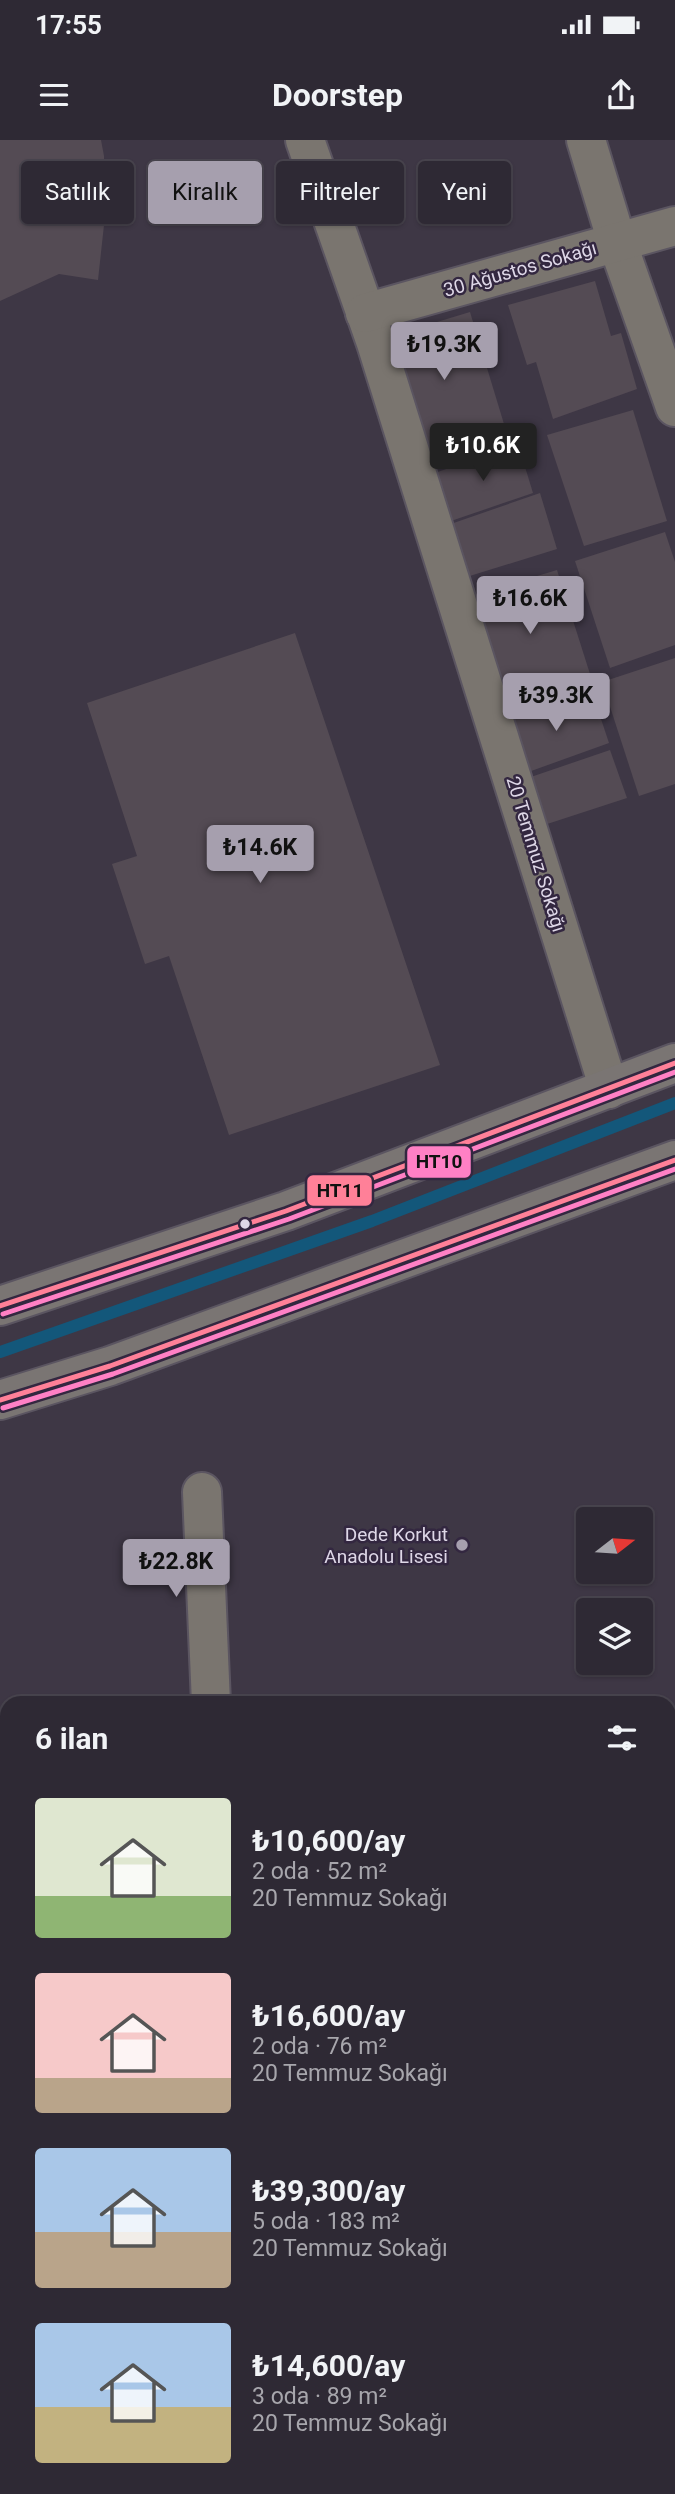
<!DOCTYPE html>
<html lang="tr">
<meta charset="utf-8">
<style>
body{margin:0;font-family:Roboto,sans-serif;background:#36313c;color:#f1f3f6;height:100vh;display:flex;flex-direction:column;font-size:26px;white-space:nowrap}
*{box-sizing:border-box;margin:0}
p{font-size:23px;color:#a7a6ac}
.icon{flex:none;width:38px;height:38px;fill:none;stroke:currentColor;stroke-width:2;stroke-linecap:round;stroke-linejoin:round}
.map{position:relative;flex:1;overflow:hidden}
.sheet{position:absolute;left:0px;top:1556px;width:676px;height:800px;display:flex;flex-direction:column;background:#2e2934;border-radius:21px 21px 0 0;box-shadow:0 2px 5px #0004,0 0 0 2px #49454f}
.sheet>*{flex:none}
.top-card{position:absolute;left:21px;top:21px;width:634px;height:63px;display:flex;gap:14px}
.needle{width:46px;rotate:73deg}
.tools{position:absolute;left:576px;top:1367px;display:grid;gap:14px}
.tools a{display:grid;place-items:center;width:77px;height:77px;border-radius:7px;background:#2e2934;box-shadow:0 2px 5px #0004,0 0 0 2px #49454f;font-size:35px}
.price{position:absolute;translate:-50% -60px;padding:0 16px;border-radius:7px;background:#a69fae;color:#111;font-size:23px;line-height:46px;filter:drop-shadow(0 2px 4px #0008)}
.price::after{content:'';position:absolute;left:50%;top:42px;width:21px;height:16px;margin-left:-10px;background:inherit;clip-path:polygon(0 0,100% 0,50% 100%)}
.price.selected{background:#222;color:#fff}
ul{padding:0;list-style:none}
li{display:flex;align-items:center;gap:21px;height:175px;padding:0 35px}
li span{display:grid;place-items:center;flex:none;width:196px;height:140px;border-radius:7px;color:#555}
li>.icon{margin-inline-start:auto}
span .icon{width:84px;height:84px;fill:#fffc;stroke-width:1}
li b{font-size:30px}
h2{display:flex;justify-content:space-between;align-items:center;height:84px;padding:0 35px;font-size:30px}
.pill{padding:0 24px;border-radius:7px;background:#2e2934;box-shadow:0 2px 5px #0004,0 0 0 2px #49454f;font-size:24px;line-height:63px}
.pill.selected{background:#a69fae;color:#111}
.status{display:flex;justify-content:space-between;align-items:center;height:49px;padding:0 35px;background:#2e2934;direction:ltr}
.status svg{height:19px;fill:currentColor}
header{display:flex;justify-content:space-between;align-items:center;height:91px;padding:0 35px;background:#2e2934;font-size:32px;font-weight:700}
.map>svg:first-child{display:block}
</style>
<div class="status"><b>17:55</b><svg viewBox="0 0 49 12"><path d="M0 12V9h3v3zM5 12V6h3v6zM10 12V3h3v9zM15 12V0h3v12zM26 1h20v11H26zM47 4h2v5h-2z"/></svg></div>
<header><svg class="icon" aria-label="menu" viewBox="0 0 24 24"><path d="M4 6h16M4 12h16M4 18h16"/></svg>Doorstep<svg class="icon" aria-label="share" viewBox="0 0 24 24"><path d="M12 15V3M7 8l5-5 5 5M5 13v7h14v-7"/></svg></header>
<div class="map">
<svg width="675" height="2354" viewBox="0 0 675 2354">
<rect width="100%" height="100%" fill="#3e3745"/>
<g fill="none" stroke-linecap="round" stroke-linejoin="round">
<polyline stroke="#13577a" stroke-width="12" points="0,1212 372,1081 675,963"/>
</g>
<g fill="#544b54">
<polygon points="0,0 101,0 104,16 104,85 98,140 59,134 0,161"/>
<polygon points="595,141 611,196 621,193 637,249 553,279 536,222 527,225 508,165"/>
<polygon points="470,172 504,284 418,313 384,198"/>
<polygon points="633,270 667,381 584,406 547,295"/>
<polygon points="518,304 533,353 448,382 432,334"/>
<polygon points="540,353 557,409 460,439 445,386"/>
<polygon points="665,392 675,422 675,505 610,528 575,421"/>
<polygon points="557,430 590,534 503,563 471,456"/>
<polygon points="295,493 440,925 229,995 169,816 145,824 112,724 137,716 87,563"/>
<polygon points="675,518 675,644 639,656 602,542"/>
<polygon points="592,552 609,603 520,635 504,580"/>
<polygon points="610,610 627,658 538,687 525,639"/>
<polygon points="675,2189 675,2328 668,2330 668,2191"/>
<polygon points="675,2337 675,2354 649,2354 648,2348 668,2348 668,2339"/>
<polygon points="548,2348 576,2348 576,2350 549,2354"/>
</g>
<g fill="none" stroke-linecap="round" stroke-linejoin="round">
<g stroke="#5b5561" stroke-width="42">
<g id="minor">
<polyline points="305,0 376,203 609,949"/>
<polyline points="586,0 617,102 675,267"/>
<polyline points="365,173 675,86"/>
<polyline points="202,1352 211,1563"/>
<polyline points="673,1635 675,1634"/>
<polyline points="0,1684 7,1875"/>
<polyline points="668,1791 675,1786"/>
<polyline points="668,1866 675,1892"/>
<polyline points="668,2105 675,2103"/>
<polyline points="668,2176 675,2174"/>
<polyline points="0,2239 7,2238"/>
<polyline points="0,2318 7,2317"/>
<polyline points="272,2348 273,2354"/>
<polyline points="520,2348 521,2354"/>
<polyline points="148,2354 153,2348"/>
</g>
</g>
<g stroke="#5b5561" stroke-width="42">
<g id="major">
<polyline points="0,1166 286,1071 675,923"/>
<polyline points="0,1260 110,1226 675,1020"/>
</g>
</g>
<use href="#minor" stroke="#7a756f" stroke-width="38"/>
<use href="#major" stroke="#7a7573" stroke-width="38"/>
<g stroke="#332740" stroke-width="10">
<g id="bus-1">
<polyline points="0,1166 286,1071 675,923"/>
<polyline points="0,1260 110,1226 675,1020"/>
</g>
</g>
<g stroke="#332740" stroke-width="10">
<g id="bus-2">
<polyline points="3,1174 289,1079 675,932"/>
<polyline points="3,1268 113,1234 675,1029"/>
</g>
</g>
<use href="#bus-1" stroke="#ff8098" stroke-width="5"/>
<use href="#bus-2" stroke="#ff80c5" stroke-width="5"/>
</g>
<circle fill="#ded7e7" stroke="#332740" stroke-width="2.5" cx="245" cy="1084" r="6"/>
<circle fill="#a69fae" stroke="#332740" stroke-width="2.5" cx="462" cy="1405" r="7"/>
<g text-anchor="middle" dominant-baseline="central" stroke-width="5" stroke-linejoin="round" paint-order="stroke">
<g font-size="19" fill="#ded7e7" stroke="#332740">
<text transform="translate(520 129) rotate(-16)">30 Ağustos Sokağı</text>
<text transform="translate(536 714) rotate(73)">20 Temmuz Sokağı</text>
</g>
<g font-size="19" fill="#ded7e7" stroke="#332740" text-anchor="end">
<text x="448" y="1394">Dede Korkut<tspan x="448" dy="22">Anadolu Lisesi</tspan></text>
</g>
</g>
<g stroke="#332740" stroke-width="2.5">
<rect x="406" y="1005" width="66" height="34" rx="7" fill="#ff80c5"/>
<rect x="306" y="1034" width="67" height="33" rx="7" fill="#ff8098"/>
</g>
<g font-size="19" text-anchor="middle" font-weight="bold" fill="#111">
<text x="439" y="1028">HT10</text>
<text x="340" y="1057">HT11</text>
</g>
</svg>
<div class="tools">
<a><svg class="needle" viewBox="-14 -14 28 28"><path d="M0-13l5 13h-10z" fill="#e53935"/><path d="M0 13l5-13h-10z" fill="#a7a6ac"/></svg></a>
<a><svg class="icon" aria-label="layers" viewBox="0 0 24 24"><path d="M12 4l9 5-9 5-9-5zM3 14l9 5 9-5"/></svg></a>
</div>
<b class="price" style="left:444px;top:242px">₺19.3K</b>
<b class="price selected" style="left:483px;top:343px">₺10.6K</b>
<b class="price" style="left:530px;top:496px">₺16.6K</b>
<b class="price" style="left:556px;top:593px">₺39.3K</b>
<b class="price" style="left:260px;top:745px">₺14.6K</b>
<b class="price" style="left:176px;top:1459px">₺22.8K</b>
<div class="top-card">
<a class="pill">Satılık</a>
<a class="pill selected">Kiralık</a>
<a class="pill">Filtreler</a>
<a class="pill">Yeni</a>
</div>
<section class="sheet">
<h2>6 ilan<svg class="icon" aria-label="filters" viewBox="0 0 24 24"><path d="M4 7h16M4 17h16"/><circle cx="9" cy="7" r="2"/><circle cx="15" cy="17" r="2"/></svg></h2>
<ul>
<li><span style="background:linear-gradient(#dfe7d0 70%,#8fb573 0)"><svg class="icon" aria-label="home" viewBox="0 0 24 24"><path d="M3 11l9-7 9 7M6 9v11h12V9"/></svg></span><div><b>₺10,600/ay</b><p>2 oda · 52 m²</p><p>20 Temmuz Sokağı</p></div></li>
<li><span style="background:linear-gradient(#f6c9c9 75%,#b9a48a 0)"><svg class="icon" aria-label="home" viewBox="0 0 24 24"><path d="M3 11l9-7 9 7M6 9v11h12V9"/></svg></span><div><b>₺16,600/ay</b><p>2 oda · 76 m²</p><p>20 Temmuz Sokağı</p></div></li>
<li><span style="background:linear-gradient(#a9c7e8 60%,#b9a48a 0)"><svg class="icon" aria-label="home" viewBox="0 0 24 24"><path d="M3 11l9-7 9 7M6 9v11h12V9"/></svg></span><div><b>₺39,300/ay</b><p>5 oda · 183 m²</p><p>20 Temmuz Sokağı</p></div></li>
<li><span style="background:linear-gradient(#a9c7e8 60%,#c2b280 0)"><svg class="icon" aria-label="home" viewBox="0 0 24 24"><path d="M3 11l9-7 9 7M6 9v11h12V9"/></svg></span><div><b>₺14,600/ay</b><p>3 oda · 89 m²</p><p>20 Temmuz Sokağı</p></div></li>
</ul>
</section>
</div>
